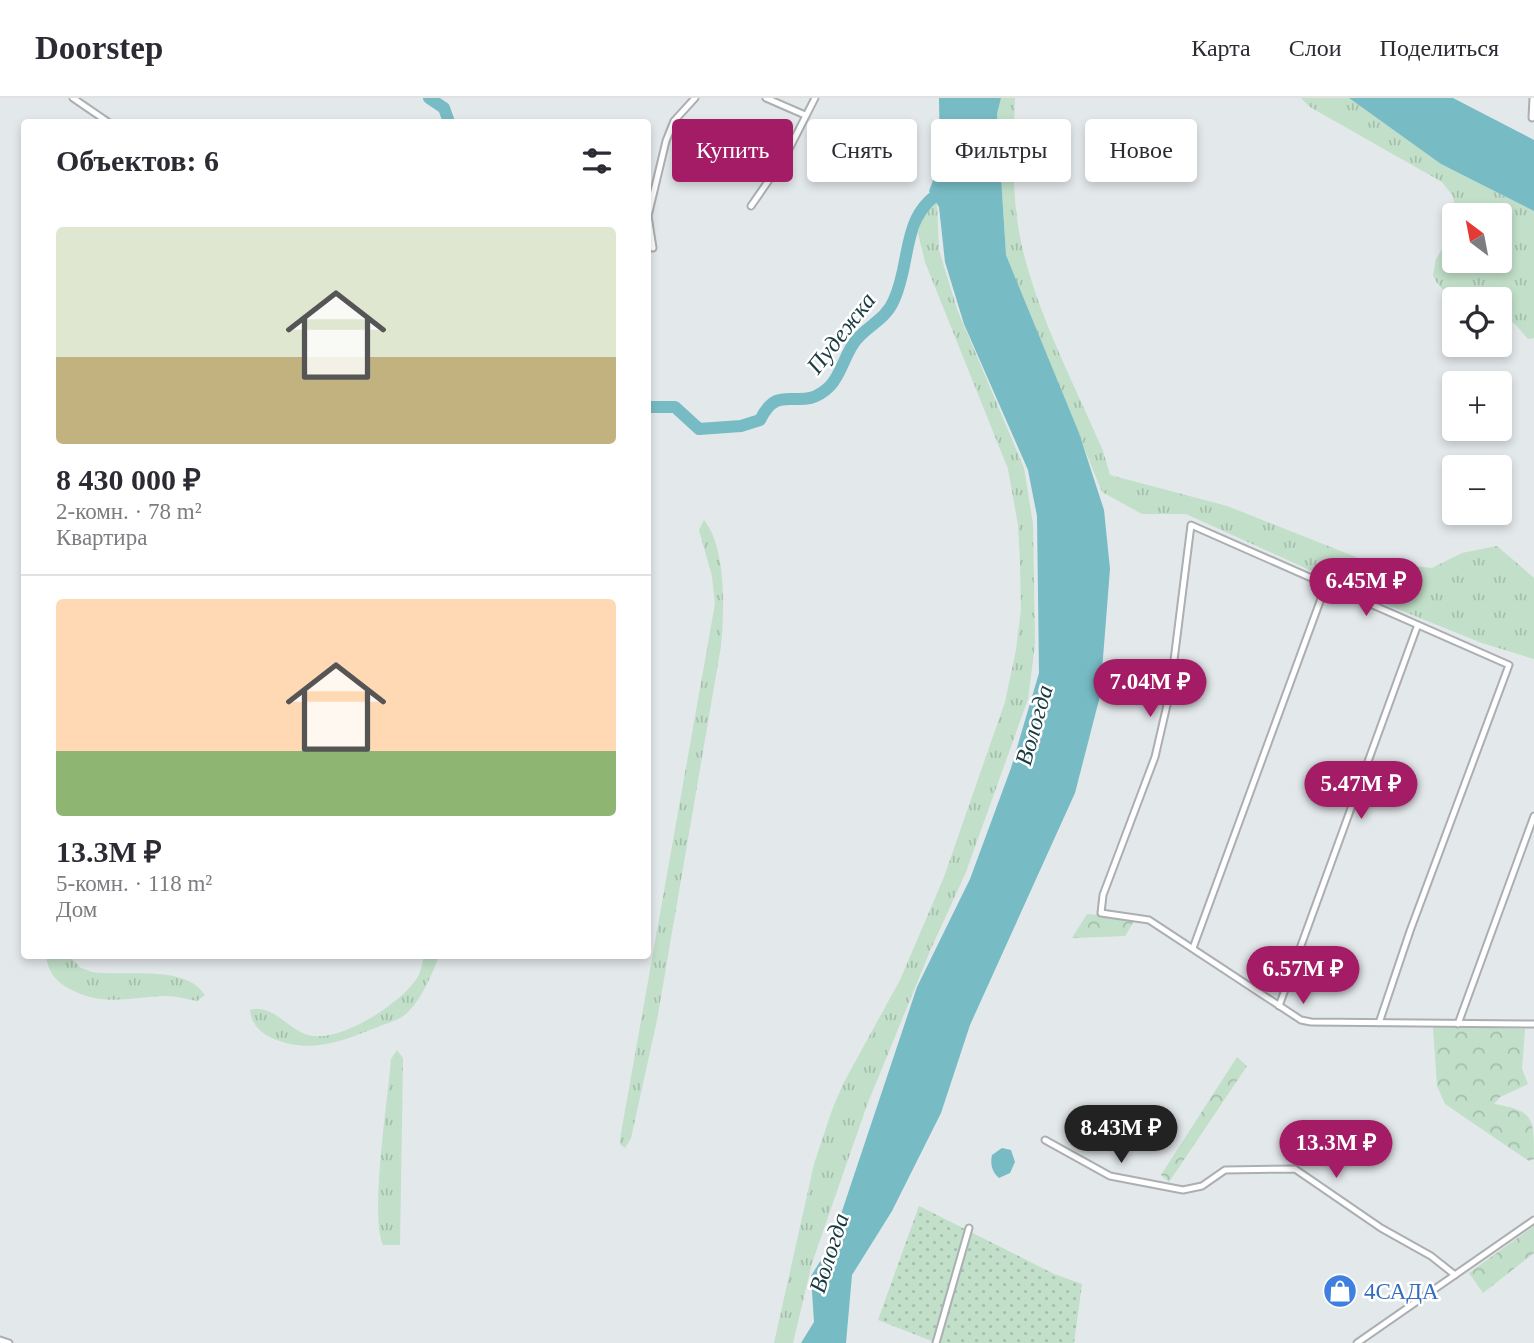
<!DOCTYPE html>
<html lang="ru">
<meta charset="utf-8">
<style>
body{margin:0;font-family:Georgia,serif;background:#f7f7f7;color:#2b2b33;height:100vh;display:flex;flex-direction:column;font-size:26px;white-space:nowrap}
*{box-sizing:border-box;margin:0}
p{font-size:23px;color:#7c7c81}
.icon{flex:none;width:38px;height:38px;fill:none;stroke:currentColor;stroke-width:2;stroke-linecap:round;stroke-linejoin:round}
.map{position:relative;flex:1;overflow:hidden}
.details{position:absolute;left:21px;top:21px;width:630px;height:840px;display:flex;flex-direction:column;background:#fff;border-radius:7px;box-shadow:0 4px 10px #0003}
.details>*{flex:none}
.guide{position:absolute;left:672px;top:21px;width:665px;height:63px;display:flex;gap:14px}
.needle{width:46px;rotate:328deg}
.tools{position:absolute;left:1442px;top:105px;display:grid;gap:14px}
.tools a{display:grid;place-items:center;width:70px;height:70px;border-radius:7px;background:#fff;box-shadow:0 4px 10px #0003;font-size:35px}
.price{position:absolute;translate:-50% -60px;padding:0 16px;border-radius:24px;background:#a41c66;color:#fff;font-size:23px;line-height:46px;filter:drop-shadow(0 2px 4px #0008)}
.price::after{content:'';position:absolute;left:50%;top:42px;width:21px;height:16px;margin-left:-10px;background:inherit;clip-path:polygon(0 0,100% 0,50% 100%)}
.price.on{background:#222;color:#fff}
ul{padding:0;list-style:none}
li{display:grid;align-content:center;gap:14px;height:371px;padding:0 35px}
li+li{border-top:2px solid #e1e1e2}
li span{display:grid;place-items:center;height:217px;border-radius:7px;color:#555}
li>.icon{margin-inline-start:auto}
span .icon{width:126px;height:126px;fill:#fffc;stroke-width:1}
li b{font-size:30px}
h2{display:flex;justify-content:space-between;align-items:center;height:84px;padding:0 35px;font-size:30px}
.chip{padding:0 24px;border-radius:7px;background:#fff;box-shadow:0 4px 10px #0003;font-size:24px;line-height:63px}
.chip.on{background:#a41c66;color:#fff}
header{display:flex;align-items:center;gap:42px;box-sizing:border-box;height:98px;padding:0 35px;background:#fff;border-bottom:2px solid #e1e1e2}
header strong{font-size:33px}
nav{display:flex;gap:38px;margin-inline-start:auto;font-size:24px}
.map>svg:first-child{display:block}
</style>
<header>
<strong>Doorstep</strong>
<nav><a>Карта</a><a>Слои</a><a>Поделиться</a></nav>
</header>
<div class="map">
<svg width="1534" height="1245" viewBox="0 0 1534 1245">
<defs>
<pattern id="grass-tufts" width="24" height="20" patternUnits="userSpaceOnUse" patternTransform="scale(1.75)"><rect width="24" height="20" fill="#c1dfc9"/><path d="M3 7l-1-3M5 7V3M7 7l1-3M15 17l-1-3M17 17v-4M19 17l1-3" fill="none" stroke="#a6bfad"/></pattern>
<pattern id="forest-crowns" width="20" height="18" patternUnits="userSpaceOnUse" patternTransform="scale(1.75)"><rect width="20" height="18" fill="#c1dfc9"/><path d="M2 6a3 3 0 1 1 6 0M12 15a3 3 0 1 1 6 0" fill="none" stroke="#a6bfad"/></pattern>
<pattern id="park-dots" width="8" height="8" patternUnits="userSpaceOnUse" patternTransform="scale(1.75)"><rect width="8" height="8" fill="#c1dfc9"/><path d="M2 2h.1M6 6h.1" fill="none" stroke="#a6bfad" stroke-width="1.8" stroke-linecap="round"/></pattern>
</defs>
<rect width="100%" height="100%" fill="#e3e8eb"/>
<g fill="url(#grass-tufts)">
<path d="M1001,0H1015C1013,48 1011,96 1021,144C1037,217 1074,285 1103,353L1110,377L1227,408L1366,463L1432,470L1462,455L1497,448L1534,480V561L1482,545L1380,504L1186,416H1142L1102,394L1006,157L997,16Z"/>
<path d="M1301,0H1349L1441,66L1534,113V240L1528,241L1515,226L1500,215V201C1475,201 1443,204 1433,177L1436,161L1454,132V163H1500V117H1456L1453,98L1442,84L1310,9Z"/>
<polygon points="933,102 937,106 939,152 957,211 1024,370 1033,426 1035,546 1028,601 966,774 930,853 867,1007 812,1165 793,1245 774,1245 814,1066 832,1012 843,986 900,882 944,779 1005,604 1016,552 1021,512 1020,464 1018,427 1008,371 925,164 918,135 926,106"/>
<path d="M704,422C727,451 724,512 721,548L657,922L631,1040L625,1050L620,1046V1041L715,506L712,478L699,432Z"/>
<path d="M46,858H69L81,870L92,874C125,879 185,866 205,897L197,903C186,901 176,898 165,898C129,899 103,909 70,891C56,884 48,874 46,858Z"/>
<path d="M424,858H439C432,876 422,900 408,914C400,922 390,924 380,928C342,943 311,957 272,940C260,935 251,925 250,912C275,905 289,935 313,938C344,942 397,907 415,883C421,876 422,866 424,858Z"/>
<path d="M397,952L403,960L400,1147H383C370,1114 388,1002 391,961Z"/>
</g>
<g fill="url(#forest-crowns)">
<polygon points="1087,816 1136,820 1125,838 1072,840"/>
<path d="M1433,928L1525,931L1522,971L1528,986L1500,999L1494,1006C1534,1013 1534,1019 1534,1061L1529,1063L1445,1006L1437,988Z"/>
<polygon points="1237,959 1247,968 1169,1084 1161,1077"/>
<polygon points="1534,1128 1534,1155 1483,1195 1469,1175"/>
</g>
<polygon fill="url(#park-dots)" points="919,1108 1054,1176 1082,1186 1074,1245 937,1245 878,1222"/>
<g fill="#77bbc4">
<polygon points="939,0 1001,0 997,16 1006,157 1079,335 1104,412 1110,471 1100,598 1075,695 970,927 941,1015 892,1113 852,1177 846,1245 801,1245 814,1224 811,1178 831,1146 917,889 970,781 1011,670 1039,575 1037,418 1028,372 964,226 945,164 939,109 929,93 940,64"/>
<polygon points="1349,0 1453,0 1534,42 1534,113 1441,66"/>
<path d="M1002,1050L1011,1052L1015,1064L1010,1075L999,1080C992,1074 990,1066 992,1057Z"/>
</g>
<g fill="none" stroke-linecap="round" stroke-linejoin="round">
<g stroke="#77bbc4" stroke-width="12">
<polyline points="429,0 444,10 449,24"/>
<path d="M648,309H675L699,331L741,328L760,322C780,281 800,318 830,288C842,276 845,254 857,241C869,227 886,221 894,202C913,160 899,116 947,90"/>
</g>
<g stroke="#abafb2" stroke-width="9">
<g id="minor">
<polyline points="73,0 108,24"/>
<polyline points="766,0 805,17"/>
<polyline points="1532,20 1533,0"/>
<polyline points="751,108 785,59 815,0"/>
<polyline points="653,150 648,118 666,43 674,23 695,0"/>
<polyline points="1193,850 1326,487"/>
<polyline points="1279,908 1417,529"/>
<polyline points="1379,925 1410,833 1509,567 1191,427 1170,594 1155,659 1103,797 1101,815 1149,822 1301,922 1311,924 1534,926"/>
<polyline points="1458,926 1534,718"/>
<polyline points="1045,1042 1110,1078 1183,1092 1202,1088 1225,1072 1295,1071 1381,1130 1431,1158 1455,1177"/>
<polyline points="0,1242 9,1245"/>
<polyline points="936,1245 969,1130"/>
<polyline points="1357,1245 1534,1122"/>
</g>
</g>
<use href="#minor" stroke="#fff" stroke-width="5"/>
</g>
<defs>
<g id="shop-disc" transform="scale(1.75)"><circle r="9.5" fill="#3f7fe0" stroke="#fff"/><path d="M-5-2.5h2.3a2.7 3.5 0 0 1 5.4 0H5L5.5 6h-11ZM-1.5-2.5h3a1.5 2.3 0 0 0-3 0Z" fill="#fff"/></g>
</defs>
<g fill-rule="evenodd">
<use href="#shop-disc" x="1340" y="1193"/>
</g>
<g text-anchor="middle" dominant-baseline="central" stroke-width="5" stroke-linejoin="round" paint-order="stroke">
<g font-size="23" fill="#366cbe" stroke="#fff" text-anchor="start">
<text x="1364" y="1193">4САДА</text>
</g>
<g font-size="24" font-style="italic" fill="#193b40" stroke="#fff">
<text transform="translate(841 235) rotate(-52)">Пудежка</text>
<text transform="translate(1034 627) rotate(-74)">Вологда</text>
<text transform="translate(829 1155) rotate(-72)">Вологда</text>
</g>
</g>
</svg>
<div class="tools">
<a><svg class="needle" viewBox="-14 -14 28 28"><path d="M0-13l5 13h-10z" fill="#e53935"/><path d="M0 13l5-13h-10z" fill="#7c7c81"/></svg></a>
<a><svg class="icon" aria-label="locate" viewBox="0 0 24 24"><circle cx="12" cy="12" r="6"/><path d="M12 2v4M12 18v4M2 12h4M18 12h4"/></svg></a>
<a>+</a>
<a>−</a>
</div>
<b class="price" style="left:1366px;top:520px">6.45M ₽</b>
<b class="price" style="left:1150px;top:621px">7.04M ₽</b>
<b class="price" style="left:1361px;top:723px">5.47M ₽</b>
<b class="price" style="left:1303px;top:908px">6.57M ₽</b>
<b class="price on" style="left:1121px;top:1067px">8.43M ₽</b>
<b class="price" style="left:1336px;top:1082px">13.3M ₽</b>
<div class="guide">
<a class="chip on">Купить</a>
<a class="chip">Снять</a>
<a class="chip">Фильтры</a>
<a class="chip">Новое</a>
</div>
<section class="details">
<h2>Объектов: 6<svg class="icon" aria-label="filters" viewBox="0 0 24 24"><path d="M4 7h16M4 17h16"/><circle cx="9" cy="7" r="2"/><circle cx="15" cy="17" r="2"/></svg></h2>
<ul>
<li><span style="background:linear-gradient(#dfe7d0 60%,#c2b280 0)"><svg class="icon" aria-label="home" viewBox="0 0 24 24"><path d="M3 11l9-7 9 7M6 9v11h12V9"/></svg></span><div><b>8 430 000 ₽</b><p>2-комн. · 78 m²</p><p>Квартира</p></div></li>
<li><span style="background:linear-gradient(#ffd9b3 70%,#8fb573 0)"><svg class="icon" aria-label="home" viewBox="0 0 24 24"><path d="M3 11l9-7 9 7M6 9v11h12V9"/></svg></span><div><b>13.3M ₽</b><p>5-комн. · 118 m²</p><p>Дом</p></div></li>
</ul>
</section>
</div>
